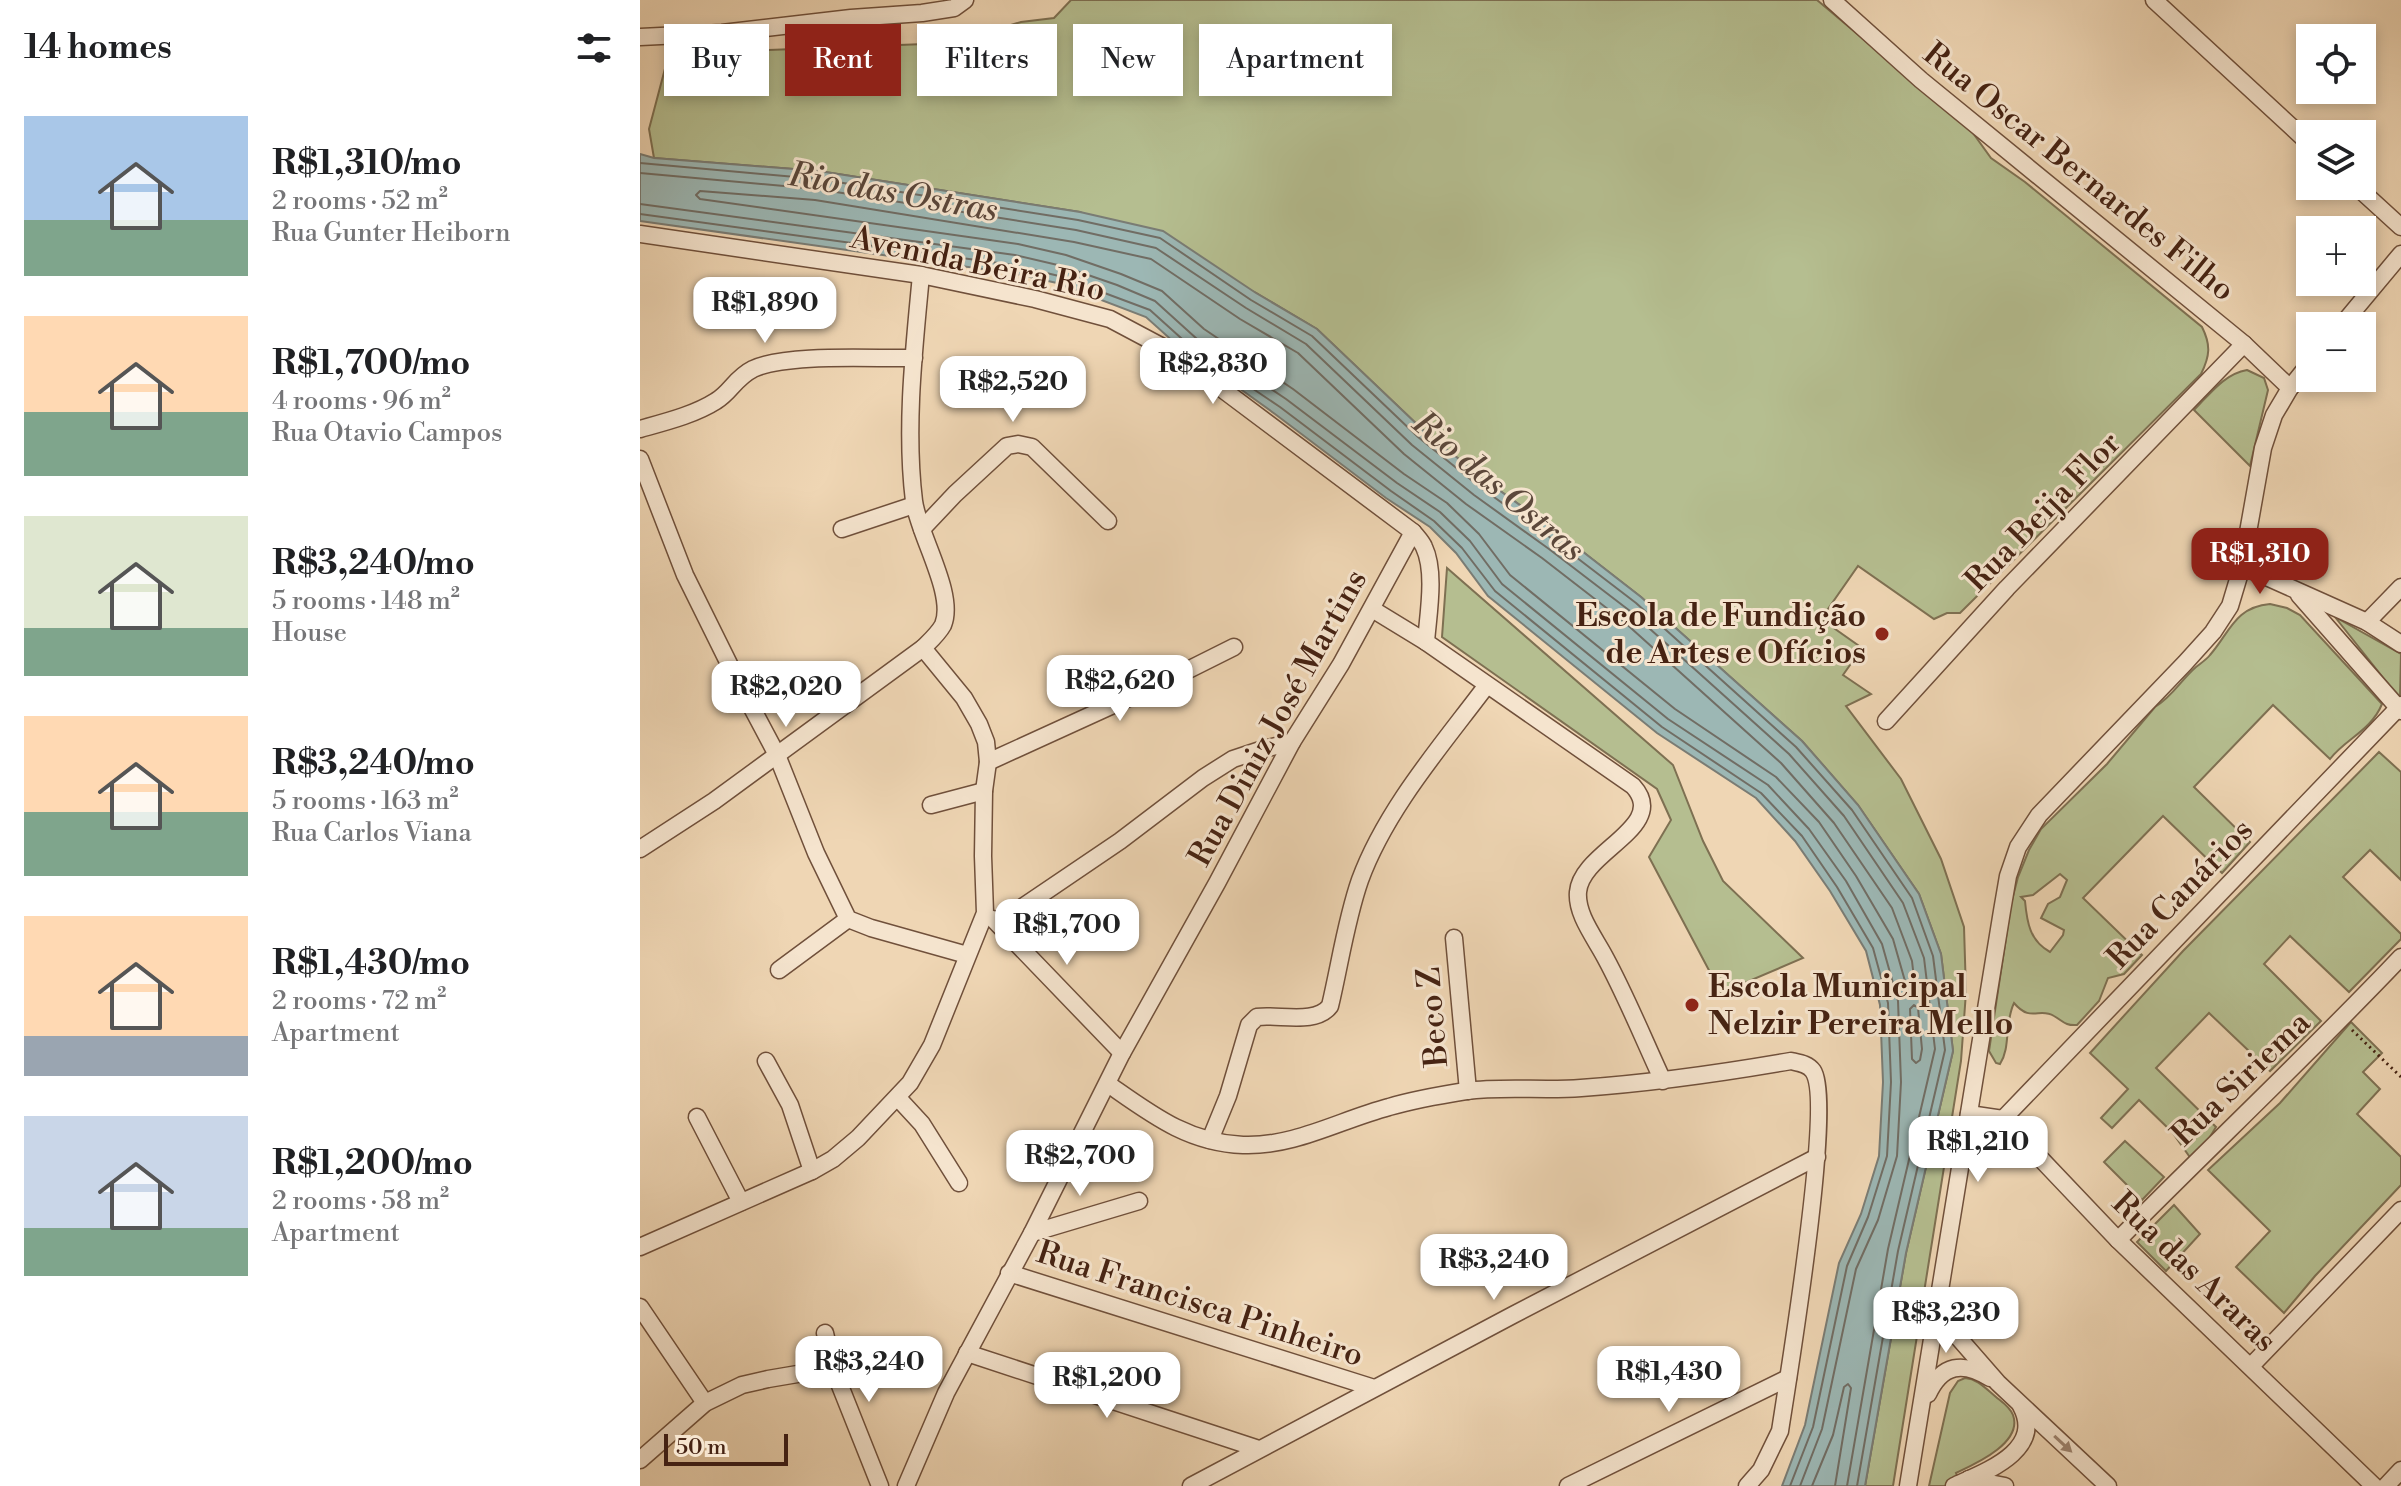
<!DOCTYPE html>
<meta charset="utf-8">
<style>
body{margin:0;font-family:"Libre Bodoni",serif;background:#f6f6f6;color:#202124;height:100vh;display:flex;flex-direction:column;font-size:30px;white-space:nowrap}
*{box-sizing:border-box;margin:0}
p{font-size:26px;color:#757577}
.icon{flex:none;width:44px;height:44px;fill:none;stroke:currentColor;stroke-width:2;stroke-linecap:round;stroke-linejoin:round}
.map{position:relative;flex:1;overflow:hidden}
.panel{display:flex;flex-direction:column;background:#fff;width:640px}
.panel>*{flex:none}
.top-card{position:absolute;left:24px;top:24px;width:760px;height:72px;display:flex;gap:16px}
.buttons{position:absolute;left:1656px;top:24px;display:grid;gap:16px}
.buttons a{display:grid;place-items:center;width:80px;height:80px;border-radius:0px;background:#fff;box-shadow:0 4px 12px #0003;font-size:40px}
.scale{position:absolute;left:24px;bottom:20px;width:124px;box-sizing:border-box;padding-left:8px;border:4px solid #462313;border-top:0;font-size:22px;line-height:28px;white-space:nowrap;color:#462313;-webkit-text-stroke:6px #f5e4ce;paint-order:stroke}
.price{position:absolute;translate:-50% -68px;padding:0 18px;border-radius:16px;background:#fff;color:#222;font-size:26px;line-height:52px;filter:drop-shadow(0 2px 4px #0008)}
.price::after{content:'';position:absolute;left:50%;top:48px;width:24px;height:18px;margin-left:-12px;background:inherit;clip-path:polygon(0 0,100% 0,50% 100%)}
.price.on{background:#8f2418;color:#fff}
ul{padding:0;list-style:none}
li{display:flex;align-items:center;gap:24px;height:200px;padding:0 24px}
li span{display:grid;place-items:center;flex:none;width:224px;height:160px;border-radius:0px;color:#555}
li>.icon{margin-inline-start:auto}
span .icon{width:96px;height:96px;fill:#fffc;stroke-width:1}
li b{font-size:34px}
h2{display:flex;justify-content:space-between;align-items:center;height:96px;padding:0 24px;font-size:34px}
.tag{padding:0 28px;border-radius:0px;background:#fff;box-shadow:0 4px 12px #0003;font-size:28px;line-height:72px}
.tag.on{background:#8f2418;color:#fff}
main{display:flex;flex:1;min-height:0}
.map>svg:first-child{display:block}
</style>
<main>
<section class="panel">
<h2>14 homes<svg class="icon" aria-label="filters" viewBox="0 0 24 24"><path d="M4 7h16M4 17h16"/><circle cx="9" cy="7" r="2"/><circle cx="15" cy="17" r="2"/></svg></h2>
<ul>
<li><span style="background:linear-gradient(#a9c7e8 65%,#7fa58c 0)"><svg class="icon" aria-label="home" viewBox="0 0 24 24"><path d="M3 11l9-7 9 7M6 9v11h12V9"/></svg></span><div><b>R$1,310/mo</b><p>2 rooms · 52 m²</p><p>Rua Gunter Heiborn</p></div></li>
<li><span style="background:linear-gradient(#ffd9b3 60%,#7fa58c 0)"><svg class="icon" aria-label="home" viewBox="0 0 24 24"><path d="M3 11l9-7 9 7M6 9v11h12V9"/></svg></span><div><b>R$1,700/mo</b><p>4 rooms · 96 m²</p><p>Rua Otavio Campos</p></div></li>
<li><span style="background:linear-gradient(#dfe7d0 70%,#7fa58c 0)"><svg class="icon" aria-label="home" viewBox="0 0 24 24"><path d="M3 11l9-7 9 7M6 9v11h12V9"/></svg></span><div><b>R$3,240/mo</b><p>5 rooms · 148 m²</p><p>House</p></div></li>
<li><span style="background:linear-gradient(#ffd9b3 60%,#7fa58c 0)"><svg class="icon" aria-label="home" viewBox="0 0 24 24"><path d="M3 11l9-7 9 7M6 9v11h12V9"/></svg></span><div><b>R$3,240/mo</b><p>5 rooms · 163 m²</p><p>Rua Carlos Viana</p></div></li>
<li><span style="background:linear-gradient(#ffd9b3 75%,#9aa5b1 0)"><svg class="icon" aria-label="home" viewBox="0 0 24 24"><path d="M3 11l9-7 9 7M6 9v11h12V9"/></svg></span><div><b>R$1,430/mo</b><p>2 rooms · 72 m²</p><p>Apartment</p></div></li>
<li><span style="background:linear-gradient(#c9d6e8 70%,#7fa58c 0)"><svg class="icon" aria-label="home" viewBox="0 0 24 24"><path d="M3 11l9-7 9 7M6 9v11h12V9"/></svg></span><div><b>R$1,200/mo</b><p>2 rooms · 58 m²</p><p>Apartment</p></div></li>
</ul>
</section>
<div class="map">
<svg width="1761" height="1486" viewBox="0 0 1761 1486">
<rect width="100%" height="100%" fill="#efd6b4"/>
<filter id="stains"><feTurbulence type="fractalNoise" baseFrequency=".0025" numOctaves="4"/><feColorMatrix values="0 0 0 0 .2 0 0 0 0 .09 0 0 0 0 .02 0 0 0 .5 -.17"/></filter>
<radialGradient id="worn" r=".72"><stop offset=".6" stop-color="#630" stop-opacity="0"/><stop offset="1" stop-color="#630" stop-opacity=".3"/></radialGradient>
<g fill="#b5be90" stroke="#7e7052" stroke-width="2" fill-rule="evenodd">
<path d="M431,0H1177L1330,129L1351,158L1385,182L1562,327C1571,345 1570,356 1561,374L1320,613H1307L1294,619L1218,566L1181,619L1222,648L1203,675L1231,694L1206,706L1261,779L1301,859L1324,927L1326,992L1321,1061L1253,1486H1225L1266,1253L1313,1051L1301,954L1279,894L1218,805L1162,741L1001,597L920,534L845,480L784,431L677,329L616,293L440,212L179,171L14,158L9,129L26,65L46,53L311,43L381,22L414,18Z"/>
<path d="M1607,370L1624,378L1628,390L1610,466L1554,410C1570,394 1584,374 1607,370Z"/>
<polygon points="807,568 1033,765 1063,841 1083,881 1163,958 1081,993 1009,857 1031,820 1017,789 802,637"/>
<path d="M1630,604L1647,608L1660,615L1742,704C1731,731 1705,739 1690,759L1633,705L1554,787L1610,842L1582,873L1523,816L1443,898L1502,955L1484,974L1468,978L1459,1001L1437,1025C1425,1026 1423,1021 1414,1016C1399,1007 1391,1023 1374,1003C1364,1024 1371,1047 1360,1064L1356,1063L1349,1051L1371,904L1378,877L1389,850L1401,829L1467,764L1515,707C1532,697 1541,680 1556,667C1561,663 1566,660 1570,655C1590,632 1595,607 1630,604ZM1420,874L1427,880L1420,897L1408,904L1401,918L1424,930L1423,935L1410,952C1390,941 1387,923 1385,901L1381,897L1393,895Z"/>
<polygon points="1695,617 1761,654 1760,699"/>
<polygon points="1739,752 1761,772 1761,880 1730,850 1703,877 1761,934 1761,939 1709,992 1650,936 1624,964 1681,1021 1630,1071 1569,1013 1516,1068 1576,1127 1554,1163 1532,1132 1499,1100 1472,1128 1461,1118 1488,1089 1450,1053 1543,951"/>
<polygon points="1711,1022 1742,1053 1723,1072 1740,1089 1717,1114 1761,1157 1761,1185 1675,1276 1644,1313 1596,1267 1630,1231 1568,1170 1640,1103"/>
<polygon points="1485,1141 1524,1177 1502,1200 1464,1162"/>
<polygon points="1534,1205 1560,1234 1526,1271 1497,1242"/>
<path d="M1325,1378C1338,1379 1346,1389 1356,1397C1362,1402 1370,1407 1373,1415C1383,1443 1335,1464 1316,1473L1321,1486H1289L1310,1393L1318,1381Z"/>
</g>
<polygon fill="#9cb7b4" stroke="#7a7c74" stroke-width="2" points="0,154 14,158 179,171 440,212 523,231 616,293 677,329 784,431 845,480 920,534 1001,597 1162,741 1218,805 1279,894 1301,954 1313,1051 1266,1253 1225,1486 1142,1486 1165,1425 1199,1263 1221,1214 1239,1156 1243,1082 1240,1005 1226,951 1190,891 1155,841 1116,798 1017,733 848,596 816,553 790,527 746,498 635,414 574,370 546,353 506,317 417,283 371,273 0,221"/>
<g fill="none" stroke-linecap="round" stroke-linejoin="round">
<g stroke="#716d64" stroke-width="2">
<polyline points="0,163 178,179 438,220 520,238 611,300 672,336 778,437 840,487 915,541 996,603 1156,747 1212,810 1272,898 1293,956 1305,1050 1258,1251 1217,1486"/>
<polyline points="0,173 177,189 436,230 516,248 606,308 666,344 772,445 834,495 909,549 990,611 1149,754 1204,816 1263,903 1284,958 1295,1049 1248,1249 1207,1486"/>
<polygon points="60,191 175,200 434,242 511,259 600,319 658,353 764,454 826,504 902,558 982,620 1141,763 1194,823 1252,908 1272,961 1276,996 1272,998 1269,995 1253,939 1216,876 1179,822 1136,777 1035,709 870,575 839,534 807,503 764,474 653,389 564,329 522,291 481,274 426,255 378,244 60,199 56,195"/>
<polyline points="0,204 375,255 422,266 477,285 515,301 557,339 646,399 757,483 800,512 830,541 862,584 1028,719 1128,785 1169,829 1206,881 1242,944 1258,1001 1261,1082 1257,1156 1238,1220 1216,1269 1182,1429 1160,1486"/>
<polyline points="0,214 373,265 419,276 510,310 551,347 640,407 751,491 794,521 822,548 855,591 1022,727 1121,793 1162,836 1197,887 1233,948 1248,1003 1251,1082 1247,1156 1228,1217 1207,1266 1173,1427 1150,1486"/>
<polygon points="1274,1005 1278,1008 1282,1049 1280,1060 1276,1063 1272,1059 1270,1009"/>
<polyline points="1172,1486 1193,1435 1204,1387 1208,1384 1211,1388 1195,1486"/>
</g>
<g stroke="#70503b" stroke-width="19">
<g id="minor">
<polyline points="1192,0 1281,80 1604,344 1650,388"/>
<polyline points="1514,0 1670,144"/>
<polyline points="0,37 82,33 211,18 282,13 314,8 325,0"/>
<polyline points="1716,186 1761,227"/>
<path d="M0,234L281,275L395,299L470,319L534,353L773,532C777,537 782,542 784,547C796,572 788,615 786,642L993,786C1030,827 941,851 938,892C936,915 956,939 966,959C987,998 1004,1040 1023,1081"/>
<polyline points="1701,326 1761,254"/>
<path d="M0,429C25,422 54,415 76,401C91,392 95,378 113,369C147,353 233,359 274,358"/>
<polyline points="0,459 45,575 94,674 137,755 176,853 208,919 231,928 327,955"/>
<polyline points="202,529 274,505"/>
<polyline points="282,529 315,494 367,446 378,444 392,447 468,521"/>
<polyline points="1602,566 1727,622 1761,644"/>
<polyline points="1659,595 1761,711"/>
<polyline points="732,609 786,642"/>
<polyline points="1727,622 1761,587"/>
<polyline points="1246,721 1367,588 1604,344"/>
<polyline points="348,762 530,679 594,647"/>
<polyline points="291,805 344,791"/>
<path d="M0,849L74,801L283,648C290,641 298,634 303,625C316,594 278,534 274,501C265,428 274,349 281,275"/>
<polyline points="353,919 482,1053"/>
<polyline points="359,923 480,841 563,778 593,759 620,750 652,742"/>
<polyline points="814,938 828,1091"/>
<polyline points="139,970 208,919"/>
<polyline points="126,1061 150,1105 172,1171"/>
<path d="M468,1084C511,1114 548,1143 603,1145C654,1147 700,1120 749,1107C773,1100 801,1095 826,1091C864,1086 903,1091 941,1088C1012,1083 1082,1073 1151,1061C1160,1063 1168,1064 1173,1071C1194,1101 1148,1379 1140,1431L1121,1470L1107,1486"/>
<polyline points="258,1098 282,1124 319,1183"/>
<polyline points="1329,1114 1363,1119 1478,1240 1734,1486"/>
<polyline points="57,1117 101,1202"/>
<polyline points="1363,1119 1761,705"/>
<path d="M570,1140L588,1096L609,1025L617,1017C639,1014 676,1025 690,1006C700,964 706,920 720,880C746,809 802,745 847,685"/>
<polyline points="392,1233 499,1201"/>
<path d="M1478,1240C1572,1145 1669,1054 1761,957"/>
<polyline points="0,1247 172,1171 193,1159 218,1138 270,1083 292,1045 345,913 343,856 344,791 348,762 346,742 339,724 324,698 283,648"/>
<polyline points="369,1273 734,1388"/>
<polyline points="1299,1304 1310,1328 1358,1383 1468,1486"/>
<polyline points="0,1307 65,1403"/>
<polyline points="185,1333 193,1368 240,1486"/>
<polyline points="327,1353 619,1449"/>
<polyline points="1611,1366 1761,1210"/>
<path d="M1288,1394C1302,1364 1323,1361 1350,1378"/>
<polyline points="0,1460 65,1403 102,1385 128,1379 193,1368"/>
<polyline points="1329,1479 1365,1486"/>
<polyline points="266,1486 306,1393 392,1233 482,1053 577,883 652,742 701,664 773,532"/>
<polyline points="551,1486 873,1315 1177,1157"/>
<polyline points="928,1486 1148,1378"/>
<polyline points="1268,1486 1362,911 1368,876 1378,847 1399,815 1545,663 1573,632 1590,606 1602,566 1623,448 1634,415 1650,388 1670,363"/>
<path d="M1314,1486C1344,1472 1405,1451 1381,1406"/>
<polyline points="1746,1486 1761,1470"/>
</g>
</g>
<polyline stroke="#462313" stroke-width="3" stroke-dasharray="2 4" stroke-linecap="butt" points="1712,1030 1761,1077"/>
<use href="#minor" stroke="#f5e4ce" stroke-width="16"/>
</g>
<defs><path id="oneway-solid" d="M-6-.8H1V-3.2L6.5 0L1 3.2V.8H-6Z" transform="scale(2)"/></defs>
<use fill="#9e8470" href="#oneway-solid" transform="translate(1423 1444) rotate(43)"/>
<g fill="#8f2418" stroke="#f5e4ce" stroke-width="3">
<circle cx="1242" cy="634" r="8"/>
<circle cx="1052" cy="1005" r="8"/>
</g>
<g text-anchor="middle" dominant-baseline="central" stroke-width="6" stroke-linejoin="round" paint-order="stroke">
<g font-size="32" fill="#462313" stroke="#f5e4ce">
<text transform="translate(1439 172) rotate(39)">Rua Oscar Bernardes Filho</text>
<text transform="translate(338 264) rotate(12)">Avenida Beira Rio</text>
<text transform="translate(1403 512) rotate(-46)">Rua Beija Flor</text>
<text transform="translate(638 718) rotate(-61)">Rua Diniz José Martins</text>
<text transform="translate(1540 894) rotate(-46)">Rua Canários</text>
<text transform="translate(793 1017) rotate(-95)">Beco Z</text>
<text transform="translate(1601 1079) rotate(-44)">Rua Siriema</text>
<text transform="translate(1554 1272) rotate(44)">Rua das Araras</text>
<text transform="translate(560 1304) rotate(18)">Rua Francisca Pinheiro</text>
</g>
<g font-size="32" font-weight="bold" fill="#462313" stroke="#f5e4ce" text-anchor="end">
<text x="1226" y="616">Escola de Fundição<tspan x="1226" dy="37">de Artes e Ofícios</tspan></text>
<text x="1068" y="987" text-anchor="start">Escola Municipal<tspan x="1068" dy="37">Nelzir Pereira Mello</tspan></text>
</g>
<g font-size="34" font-style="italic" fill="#5c483b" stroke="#f5e4ce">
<text transform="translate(253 193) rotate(10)">Rio das Ostras</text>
<text transform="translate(858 487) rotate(40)">Rio das Ostras</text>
</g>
</g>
<rect width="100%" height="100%" filter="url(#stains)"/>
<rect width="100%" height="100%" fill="url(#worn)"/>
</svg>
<div class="buttons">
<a><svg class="icon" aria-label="locate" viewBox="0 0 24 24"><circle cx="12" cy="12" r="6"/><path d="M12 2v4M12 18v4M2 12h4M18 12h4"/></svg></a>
<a><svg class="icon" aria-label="layers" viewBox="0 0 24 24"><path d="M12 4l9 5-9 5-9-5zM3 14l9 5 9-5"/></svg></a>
<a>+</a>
<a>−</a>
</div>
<div class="scale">50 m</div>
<b class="price" style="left:125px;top:345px">R$1,890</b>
<b class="price" style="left:573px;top:406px">R$2,830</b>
<b class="price" style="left:373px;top:424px">R$2,520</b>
<b class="price on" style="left:1620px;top:596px">R$1,310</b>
<b class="price" style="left:480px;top:723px">R$2,620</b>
<b class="price" style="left:146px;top:729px">R$2,020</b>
<b class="price" style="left:427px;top:967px">R$1,700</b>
<b class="price" style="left:1338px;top:1184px">R$1,210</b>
<b class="price" style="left:440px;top:1198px">R$2,700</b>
<b class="price" style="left:854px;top:1302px">R$3,240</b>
<b class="price" style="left:1306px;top:1355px">R$3,230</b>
<b class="price" style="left:229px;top:1404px">R$3,240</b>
<b class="price" style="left:1029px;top:1414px">R$1,430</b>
<b class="price" style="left:467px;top:1420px">R$1,200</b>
<div class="top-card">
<a class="tag">Buy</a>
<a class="tag on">Rent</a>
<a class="tag">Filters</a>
<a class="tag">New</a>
<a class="tag">Apartment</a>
</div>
</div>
</main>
